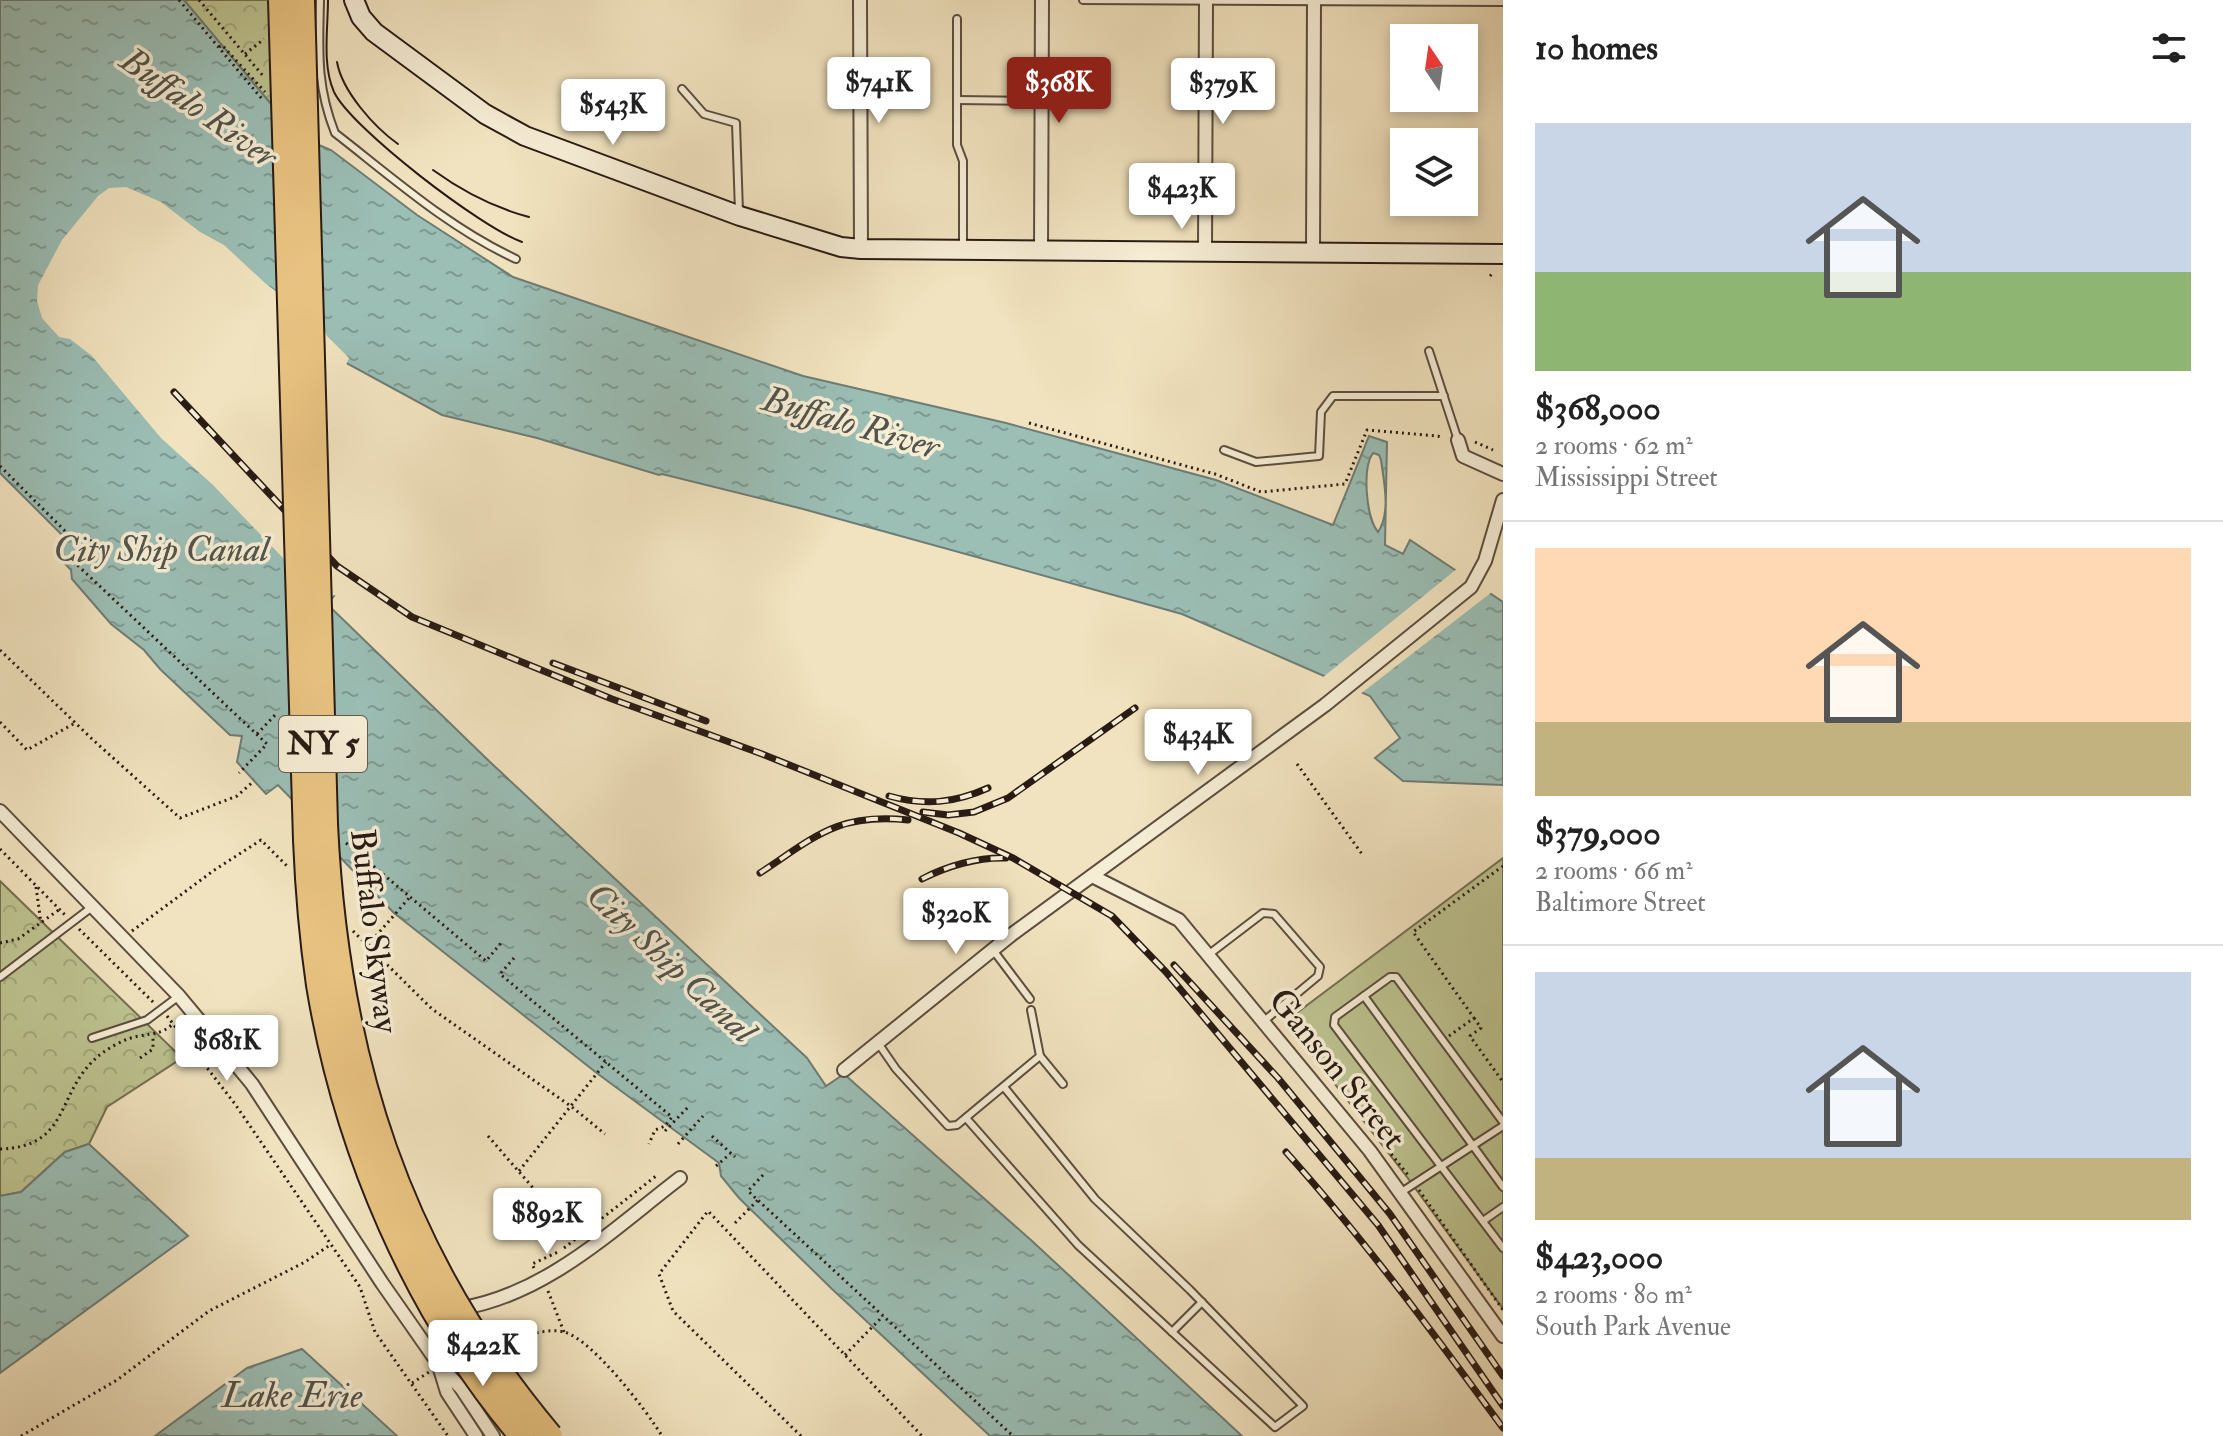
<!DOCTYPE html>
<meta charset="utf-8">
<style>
body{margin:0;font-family:"IM FELL Double Pica",serif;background:#f6f6f6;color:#222;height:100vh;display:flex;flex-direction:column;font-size:30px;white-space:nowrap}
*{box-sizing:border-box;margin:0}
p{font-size:26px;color:#767676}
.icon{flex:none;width:44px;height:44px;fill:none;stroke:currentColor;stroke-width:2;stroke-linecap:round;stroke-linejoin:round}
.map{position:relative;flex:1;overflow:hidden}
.panel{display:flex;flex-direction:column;background:#fff;width:720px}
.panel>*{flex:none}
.needle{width:52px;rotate:347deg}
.tools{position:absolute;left:1390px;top:24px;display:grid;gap:16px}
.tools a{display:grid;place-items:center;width:88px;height:88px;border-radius:0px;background:#fff;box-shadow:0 4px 12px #0003;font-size:40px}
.price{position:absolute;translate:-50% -68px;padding:0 18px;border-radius:8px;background:#fff;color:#222;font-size:26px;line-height:52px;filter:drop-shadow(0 2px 4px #0008)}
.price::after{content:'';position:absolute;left:50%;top:48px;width:24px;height:18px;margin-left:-12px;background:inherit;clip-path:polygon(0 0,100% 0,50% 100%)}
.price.on{background:#8f2418;color:#fff}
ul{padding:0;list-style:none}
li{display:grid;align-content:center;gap:16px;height:424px;padding:0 32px}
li+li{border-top:2px solid #e0e0e0}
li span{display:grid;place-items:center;height:248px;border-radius:0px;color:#555}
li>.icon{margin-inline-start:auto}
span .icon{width:144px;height:144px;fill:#fffc;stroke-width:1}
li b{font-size:34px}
h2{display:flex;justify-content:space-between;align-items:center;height:96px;padding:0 32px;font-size:34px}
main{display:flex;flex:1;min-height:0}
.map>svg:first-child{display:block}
</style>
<main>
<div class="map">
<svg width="1503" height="1436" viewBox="0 0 1503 1436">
<defs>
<pattern id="park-crowns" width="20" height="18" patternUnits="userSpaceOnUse" patternTransform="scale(2)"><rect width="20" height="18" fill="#bdc390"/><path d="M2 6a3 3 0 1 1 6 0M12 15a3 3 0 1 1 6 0" fill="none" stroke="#a2a77b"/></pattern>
<pattern id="water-ripples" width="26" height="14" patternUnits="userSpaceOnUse" patternTransform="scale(2)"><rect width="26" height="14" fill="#9bbeb5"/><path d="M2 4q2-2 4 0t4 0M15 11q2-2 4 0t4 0" fill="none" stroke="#7e9a92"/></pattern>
</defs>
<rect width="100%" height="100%" fill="#f1e3bf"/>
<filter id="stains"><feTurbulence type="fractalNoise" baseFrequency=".0025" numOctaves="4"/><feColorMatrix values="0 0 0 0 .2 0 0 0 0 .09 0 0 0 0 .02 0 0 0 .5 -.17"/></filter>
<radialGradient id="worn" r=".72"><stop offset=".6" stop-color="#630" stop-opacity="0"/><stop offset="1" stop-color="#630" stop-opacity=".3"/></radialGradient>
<g fill="url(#park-crowns)" stroke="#736f52" stroke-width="2">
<polygon points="184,0 278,0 276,110"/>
<polygon points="0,881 182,1058 107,1107 89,1144 65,1152 21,1192 0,1196"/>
</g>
<polygon fill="#bdc390" stroke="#736f52" stroke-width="2" points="1503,858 1503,1309 1407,1177 1286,1021"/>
<g fill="url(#water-ripples)" stroke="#6d7d75" stroke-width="2" fill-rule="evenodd">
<path d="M0,0H184L276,110L291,133L331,150L417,215L513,277L803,376L1006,423L1216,480L1333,525L1369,436L1387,442L1385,545L1403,554L1410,540L1503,602V785L1403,781L1375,758L1400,738L1370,696L1182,614L803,509L662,474L659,475L537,438L442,415L348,364L158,213L132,201L107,202L55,275L54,300L233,498L334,596L327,604L490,762L807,1058L826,1086L844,1074L1032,1241L1242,1436H990L832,1289L739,1198L721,1176L719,1163L598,1074L394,913L335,852L311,819L278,785L266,794L237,762L242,736L230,735L160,669L144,650L111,624L72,579L71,570L55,553L67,540L0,473ZM1373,453L1379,455L1381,460C1384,482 1391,513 1378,532C1366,518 1362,468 1373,453Z"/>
<polygon points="89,1144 188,1236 0,1373 0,1196 21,1192 65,1152"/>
<polygon points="302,1349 397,1436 155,1436 247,1368"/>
</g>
<g fill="#f1e3bf">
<polygon points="126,187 161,202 200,232 224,245 265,283 324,329 327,336 349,358 345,367 156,217 131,205 109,206 59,276 58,299 236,495 336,592 327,604 213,485 161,438 92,356 70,339 59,337 42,318 37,301 38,285 62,240 98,196 109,188"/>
<polygon points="1458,568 1492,592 1359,695 1322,678"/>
</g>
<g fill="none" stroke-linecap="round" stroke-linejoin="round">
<g stroke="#5b4d3f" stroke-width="10">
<g id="lane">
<path d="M320,0C319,50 316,85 335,133C393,178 449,228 516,259"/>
<polyline points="1083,0 1503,2"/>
<polyline points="957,19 957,145 963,161 963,246"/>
<polyline points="682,89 704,114 736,123 739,212"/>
<polyline points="957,100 1041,101"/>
<polyline points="1429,351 1458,440"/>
<polyline points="1224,450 1256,462 1319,456 1321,412 1333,396 1444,396"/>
<polyline points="993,950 1030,999"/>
<polyline points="1208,955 1263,913 1274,914 1320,967 1318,976 1264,1021"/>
<polyline points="0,977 92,907"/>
<polyline points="1364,996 1503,1187"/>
<polyline points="92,1038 147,1020 179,996"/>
<polyline points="878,1043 896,1069 948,1126 957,1125 1040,1056 1031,1010"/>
<polyline points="1040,1056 1063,1084"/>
<polyline points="966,1118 1078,1245 1275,1427 1303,1406 1190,1290 1095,1199 1004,1087"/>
<polyline points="1503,1122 1396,977 1390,977 1335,1017 1334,1025 1503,1248"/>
<polyline points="1400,1193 1503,1126"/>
<polyline points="1483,1221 1503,1207"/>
<polyline points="1172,1332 1202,1302"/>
</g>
</g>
<g stroke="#5b4d3f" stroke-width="16">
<g id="street">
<polyline points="860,0 861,249"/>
<polyline points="1041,250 1042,0"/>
<polyline points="1205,252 1206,0"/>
<polyline points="1313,252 1314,0"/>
<polyline points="1458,440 1463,456 1503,474"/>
<polyline points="0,811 179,996 252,1084 382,1283 440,1366 461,1388 493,1436"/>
<polyline points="1092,876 1179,920 1370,1151 1503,1336"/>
<polyline points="844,1070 1011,935 1325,705 1471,587 1485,561 1503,500"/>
<path d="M458,1309C546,1295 612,1230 680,1178"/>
<polyline points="440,1369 447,1392 476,1436"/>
</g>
</g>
<g stroke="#291b14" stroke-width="22">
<polyline id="secondary" points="354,0 361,17 374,32 485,114 525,136 740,216 841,247 861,249 1503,254"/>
</g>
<g stroke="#291b14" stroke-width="3" stroke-dasharray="2 4" stroke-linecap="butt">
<polyline points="179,0 262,99"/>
<polyline points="199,0 264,77"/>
<polyline points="219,47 222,45 265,92"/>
<polyline points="245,54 264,39"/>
<polyline points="1490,276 1492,274"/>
<polyline points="1029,423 1215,474 1261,492 1345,484 1367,430 1438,436 1442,438"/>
<polyline points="1475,442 1493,450"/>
<polyline points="0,466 82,548"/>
<polyline points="92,540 72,560 267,744 239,773"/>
<polyline points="0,650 92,739 180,818 237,796 254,781"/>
<polyline points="0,722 27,750 75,723"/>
<polyline points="257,734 276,714"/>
<polyline points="1297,764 1362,854"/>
<polyline points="346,843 486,961 501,943"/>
<polyline points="0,849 65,915"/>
<polyline points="36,887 41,923"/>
<polyline points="79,929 153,1002"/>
<polyline points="132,931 213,871 261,840 288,867"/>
<polyline points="353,931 432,1009 572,1107 605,1134"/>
<polyline points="0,943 18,939 60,909"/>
<polyline points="368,945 410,897"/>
<polyline points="514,958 500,974 672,1117 665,1126 655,1130 649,1144"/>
<polyline points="167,1016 235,1104 360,1287 375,1332 448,1436"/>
<polyline points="1474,1018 1481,1028 1470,1036 1503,1082"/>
<polyline points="1293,1036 1308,1025"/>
<polyline points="1449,1036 1474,1018 1413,932 1503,866"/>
<polyline points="140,1058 153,1049 153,1037"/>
<polyline points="665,1131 690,1105"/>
<polyline points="488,1136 566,1226"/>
<polyline points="712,1136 735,1157"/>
<polyline points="1380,1140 1408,1175"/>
<polyline points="678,1144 703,1116"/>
<path d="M0,1149C69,1147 56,1096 94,1060C104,1050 125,1038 139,1036C154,1033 160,1035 173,1024"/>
<polyline points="716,1166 730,1154"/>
<polyline points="519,1171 606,1062"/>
<polyline points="763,1175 748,1191 1013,1436"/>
<polyline points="1419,1190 1503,1310"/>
<polyline points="735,1223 758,1200"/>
<polyline points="564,1248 656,1176"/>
<polyline points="534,1268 532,1264 558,1252"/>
<polyline points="548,1291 564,1332"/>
<path d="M502,1343C520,1338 545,1327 564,1332C592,1339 647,1411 662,1436"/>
<polyline points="845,1355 883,1316"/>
<polyline points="412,1383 429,1372"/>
<polyline points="21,1436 117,1380 209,1311 305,1262 330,1245"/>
<polyline points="801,1436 673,1311 659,1274 708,1211 922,1436"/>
</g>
<use href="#lane" stroke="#f6edd5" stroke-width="6"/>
<use href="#street" stroke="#f6edd5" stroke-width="12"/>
<use href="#secondary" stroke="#f6edd5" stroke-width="18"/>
<g stroke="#291b14" stroke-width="2">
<path d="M328,0C328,29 322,65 334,92C352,129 482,228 522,242"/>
<path d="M337,62C342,91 374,127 398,144"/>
<path d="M433,170C462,191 495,208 529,217"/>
</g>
<g stroke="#291b14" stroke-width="7">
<g id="rail">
<polyline points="174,392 337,566 412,617 612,699 762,754 959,833 1013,858 1112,916 1166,972 1378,1225 1503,1406"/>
<polyline points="553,663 706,721"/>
<path d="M889,796C924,806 955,803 988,788"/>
<polyline points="923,812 948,815 974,812 1008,798 1135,708"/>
<path d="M760,873C816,836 838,813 908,820"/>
<path d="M922,879C947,866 978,857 1006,858"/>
<polyline points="1174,965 1278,1078 1390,1214 1503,1376"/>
<path d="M1286,1152C1364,1239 1434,1334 1503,1428"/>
</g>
</g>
<use href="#rail" stroke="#f6edd5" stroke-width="4" stroke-dasharray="12" stroke-linecap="butt"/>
<g stroke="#291b14" stroke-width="28" stroke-linecap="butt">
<g id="highway-bridge">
<path d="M281,0L306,840C308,889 312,937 319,985C346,1148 415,1310 522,1436"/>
<path d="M302,0L325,824C336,1057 398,1256 550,1436"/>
</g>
</g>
<use href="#highway-bridge" stroke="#e8c280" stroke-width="24"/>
</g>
<g text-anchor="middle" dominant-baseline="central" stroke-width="7" stroke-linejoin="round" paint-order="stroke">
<rect fill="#f6edd5" stroke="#665a4e" stroke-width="2" x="279" y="716" width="88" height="56" rx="6"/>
<g font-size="32" font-weight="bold" fill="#291b14">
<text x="323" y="744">NY 5</text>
</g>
<g font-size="34" fill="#291b14" stroke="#f6edd5">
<text transform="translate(374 931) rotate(83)">Buffalo Skyway</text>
<text transform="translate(1337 1069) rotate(51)">Ganson Street</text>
</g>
<g font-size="36" font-style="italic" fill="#51544c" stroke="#f6edd5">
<text transform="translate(199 108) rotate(35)">Buffalo River</text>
<text transform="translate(851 423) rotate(16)">Buffalo River</text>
<text x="161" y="549">City Ship Canal</text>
<text transform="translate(671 963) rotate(43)">City Ship Canal</text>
<text x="292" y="1395">Lake Erie</text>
</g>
</g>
<rect width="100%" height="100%" filter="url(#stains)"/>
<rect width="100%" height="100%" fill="url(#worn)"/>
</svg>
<div class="tools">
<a><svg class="needle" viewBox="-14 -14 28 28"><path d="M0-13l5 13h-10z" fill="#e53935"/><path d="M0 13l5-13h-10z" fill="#767676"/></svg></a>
<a><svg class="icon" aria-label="layers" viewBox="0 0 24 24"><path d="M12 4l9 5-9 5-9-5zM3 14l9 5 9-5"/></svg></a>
</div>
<b class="price" style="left:879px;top:125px">$741K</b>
<b class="price on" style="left:1059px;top:125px">$368K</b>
<b class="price" style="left:1223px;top:126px">$379K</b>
<b class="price" style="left:613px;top:147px">$543K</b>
<b class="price" style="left:1182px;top:231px">$423K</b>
<b class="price" style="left:1198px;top:777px">$434K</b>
<b class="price" style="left:956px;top:956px">$320K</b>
<b class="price" style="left:227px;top:1083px">$681K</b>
<b class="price" style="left:547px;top:1256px">$892K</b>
<b class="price" style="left:483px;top:1388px">$422K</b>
</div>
<section class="panel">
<h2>10 homes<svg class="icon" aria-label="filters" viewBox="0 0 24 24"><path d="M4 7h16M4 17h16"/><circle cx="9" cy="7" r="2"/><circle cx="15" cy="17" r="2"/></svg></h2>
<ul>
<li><span style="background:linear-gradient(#c9d6e8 60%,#8fb573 0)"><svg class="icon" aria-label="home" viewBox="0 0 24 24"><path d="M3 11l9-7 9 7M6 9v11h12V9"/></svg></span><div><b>$368,000</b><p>2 rooms · 62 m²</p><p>Mississippi Street</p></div></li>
<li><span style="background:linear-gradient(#ffd9b3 70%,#c2b280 0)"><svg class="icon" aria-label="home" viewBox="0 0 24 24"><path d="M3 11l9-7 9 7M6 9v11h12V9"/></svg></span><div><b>$379,000</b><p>2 rooms · 66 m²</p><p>Baltimore Street</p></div></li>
<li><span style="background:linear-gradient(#c9d6e8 75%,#c2b280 0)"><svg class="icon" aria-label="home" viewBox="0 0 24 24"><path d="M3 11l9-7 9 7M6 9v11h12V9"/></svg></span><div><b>$423,000</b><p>2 rooms · 80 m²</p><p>South Park Avenue</p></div></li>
</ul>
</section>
</main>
